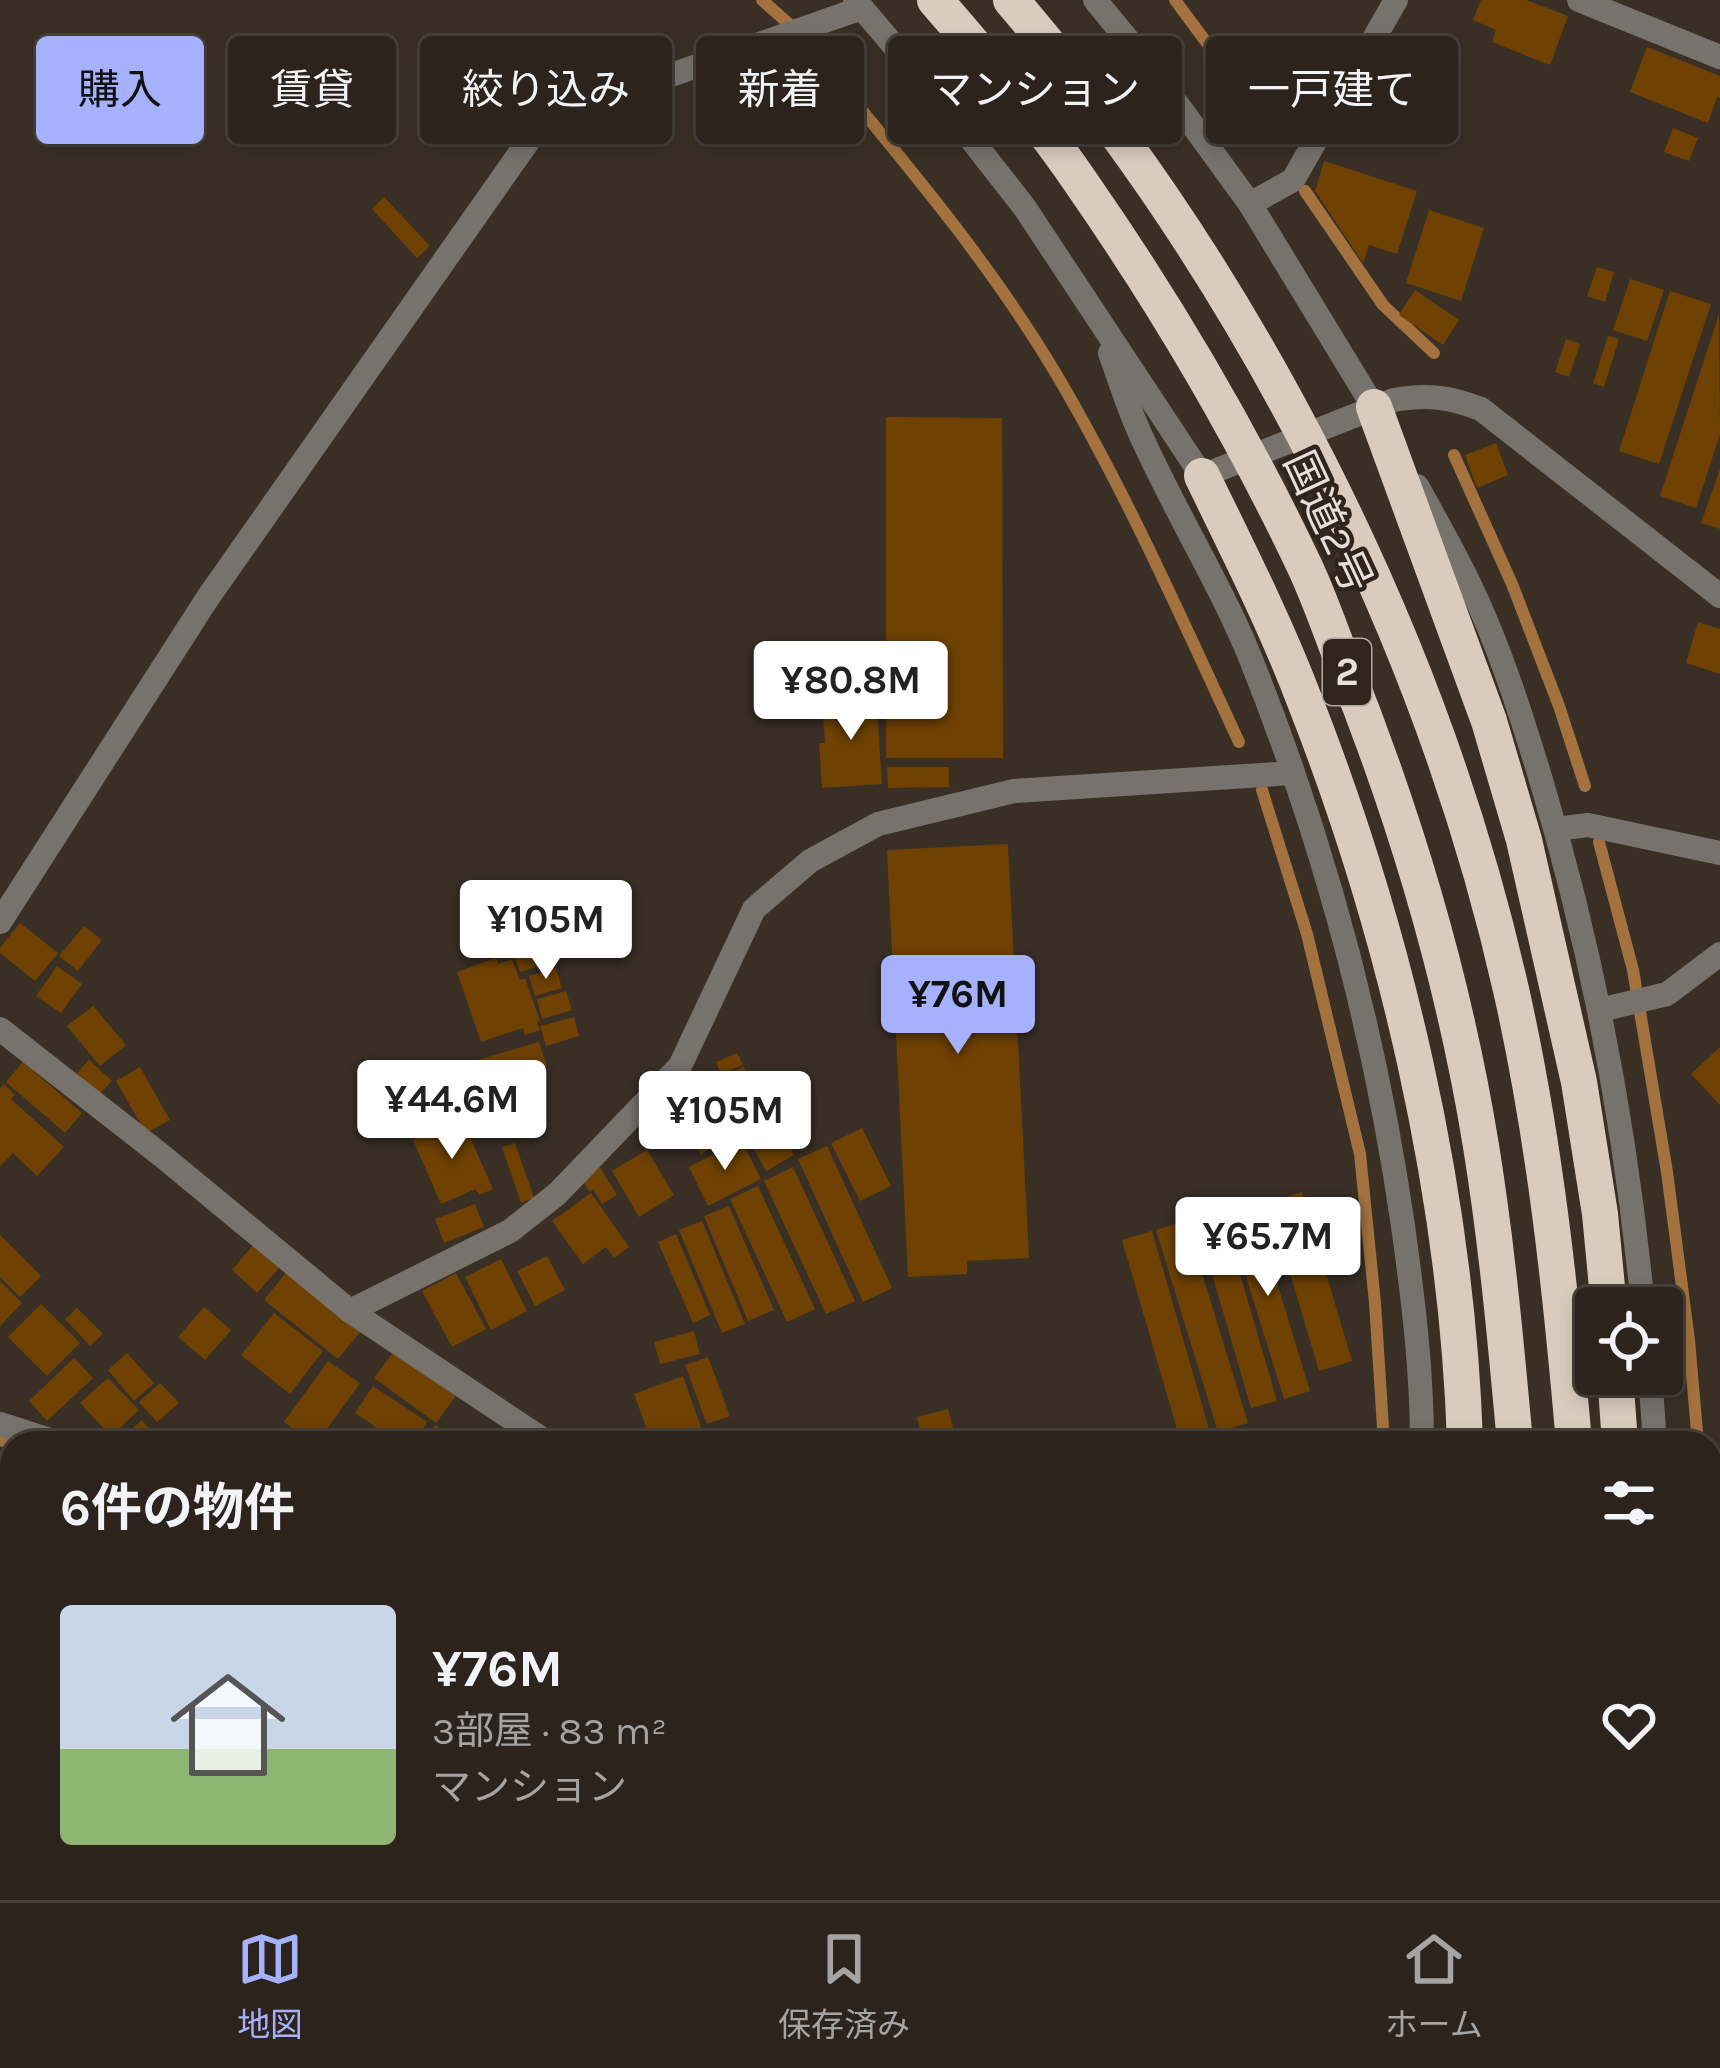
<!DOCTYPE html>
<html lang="ja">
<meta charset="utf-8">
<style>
body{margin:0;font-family:Karla,"Noto Sans JP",sans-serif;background:#332b25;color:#f1f3f6;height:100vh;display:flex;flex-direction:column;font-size:45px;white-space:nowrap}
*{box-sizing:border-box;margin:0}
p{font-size:39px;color:#a6a4a3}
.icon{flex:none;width:66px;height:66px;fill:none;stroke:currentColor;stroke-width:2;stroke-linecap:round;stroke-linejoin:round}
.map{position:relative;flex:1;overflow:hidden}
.side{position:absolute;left:0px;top:1431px;width:1722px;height:471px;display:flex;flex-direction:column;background:#2b231c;border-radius:36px 36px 0 0;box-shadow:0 6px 18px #0003,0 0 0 3px #47403b}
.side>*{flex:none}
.banner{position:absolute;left:36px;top:36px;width:1650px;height:108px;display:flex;gap:24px}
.fabs{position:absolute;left:1575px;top:1287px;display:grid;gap:24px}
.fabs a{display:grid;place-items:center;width:108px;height:108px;border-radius:12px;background:#2b231c;box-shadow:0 6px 18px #0003,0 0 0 3px #47403b;font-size:60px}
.price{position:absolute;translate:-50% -102px;padding:0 27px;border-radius:12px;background:#fff;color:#222;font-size:39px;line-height:78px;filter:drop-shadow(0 3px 6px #0008)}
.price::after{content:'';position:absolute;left:50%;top:72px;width:36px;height:27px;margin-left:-18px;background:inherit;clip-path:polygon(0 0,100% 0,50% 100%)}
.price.selected{background:#a5b1fc;color:#111}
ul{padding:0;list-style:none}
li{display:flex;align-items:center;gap:36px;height:300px;padding:0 60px}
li+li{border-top:3px solid #47403b}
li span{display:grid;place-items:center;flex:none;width:336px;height:240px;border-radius:12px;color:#555}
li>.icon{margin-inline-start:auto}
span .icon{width:144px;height:144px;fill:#fffc;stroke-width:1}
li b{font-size:51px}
h2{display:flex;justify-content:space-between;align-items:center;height:144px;padding:0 60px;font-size:51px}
.tag{padding:0 42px;border-radius:12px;background:#2b231c;box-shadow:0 6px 18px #0003,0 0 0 3px #47403b;font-size:42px;line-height:108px}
.tag.selected{background:#a5b1fc;color:#111}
.menu{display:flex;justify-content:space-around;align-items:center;height:168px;border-top:3px solid #47403b;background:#2b231c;font-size:33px;color:#a6a4a3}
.menu a{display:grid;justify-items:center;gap:6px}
.menu .selected{color:#a5b1fc}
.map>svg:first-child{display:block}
</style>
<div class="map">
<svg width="1720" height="1900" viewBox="0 0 1720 1900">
<rect width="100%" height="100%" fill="#392f25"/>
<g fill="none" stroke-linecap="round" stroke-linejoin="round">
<g stroke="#a3723e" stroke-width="12">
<polyline points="762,0 789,24"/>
<polyline points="1175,0 1260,115"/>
<path d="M817,56C901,158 987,258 1055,372C1125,490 1181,617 1239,742"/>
<polyline points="1305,191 1383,305 1434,353"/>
<polyline points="1454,455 1512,584 1559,706 1585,786"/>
<polyline points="1262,790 1307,934 1360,1154 1375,1303 1384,1443"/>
<polyline points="1599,842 1633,970 1667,1172 1689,1340 1698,1443"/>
<polyline points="0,1440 12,1444"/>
<polyline points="1710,1557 1720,1654"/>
</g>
</g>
<g fill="#6f4203">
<polygon points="1481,0 1526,0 1568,16 1550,65 1492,42 1496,30 1473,20"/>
<polygon points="1647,47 1720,76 1720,98 1717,97 1708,123 1630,92"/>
<polygon points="1673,128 1698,138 1689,161 1664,152"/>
<polygon points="1324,161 1417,191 1397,254 1369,245 1363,263 1315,191"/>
<polygon points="384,197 430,246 417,258 372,209"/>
<polygon points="1429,210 1484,228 1461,301 1406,283"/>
<polygon points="1597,267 1614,272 1605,302 1587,296"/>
<polygon points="1630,279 1664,290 1647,341 1613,330"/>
<polygon points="1415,290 1459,320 1443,345 1399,315"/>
<polygon points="1670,291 1711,304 1659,464 1619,451"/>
<polygon points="1719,314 1720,434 1696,508 1660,496"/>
<polygon points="1608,336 1619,339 1604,387 1593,383"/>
<polygon points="1566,339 1580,344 1569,377 1555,372"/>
<polygon points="886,417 1002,418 1003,758 886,758"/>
<polygon points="1496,443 1508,475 1477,488 1465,455"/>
<polygon points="1720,469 1720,529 1701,523"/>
<polygon points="1698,622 1720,629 1720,674 1686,663"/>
<polygon points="874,665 876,692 831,695 829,668"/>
<polygon points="876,696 882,784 822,788 819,743 825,743 822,700"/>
<polygon points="887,767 949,767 949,787 888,788"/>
<polygon points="1008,844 1029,1258 967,1261 967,1274 908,1277 887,850"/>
<polygon points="535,912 552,962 520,972 503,923"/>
<polygon points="20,923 58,953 35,981 0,953 0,948"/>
<polygon points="84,926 102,940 78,971 59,956"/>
<polygon points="496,958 498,964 512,959 520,980 525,978 540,1021 537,1022 540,1030 525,1035 523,1028 481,1042 457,972"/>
<polygon points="57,966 82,984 61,1013 36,996"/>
<polygon points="556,968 562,988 535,996 529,976"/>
<polygon points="566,991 572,1010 542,1019 537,999"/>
<polygon points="93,1006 126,1045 100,1066 67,1026"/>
<polygon points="574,1017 579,1036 546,1046 540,1026"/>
<polygon points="539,1042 547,1066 532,1071 533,1075 477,1092 467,1063"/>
<polygon points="1720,1047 1720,1105 1691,1074"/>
<polygon points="737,1053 743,1065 721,1074 716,1062"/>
<polygon points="89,1060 112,1081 99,1094 77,1073"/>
<polygon points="23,1062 82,1113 65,1133 6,1082"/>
<polygon points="140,1067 170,1120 146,1133 116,1081"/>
<polygon points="744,1067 766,1116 741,1128 717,1079"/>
<polygon points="4,1084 15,1095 11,1099 64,1147 37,1176 13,1153 0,1166 0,1088"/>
<polygon points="703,1092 730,1135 701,1154 674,1110"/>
<polygon points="773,1116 794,1155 766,1171 744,1131"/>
<polygon points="462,1119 493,1189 479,1195 476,1189 441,1204 413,1140"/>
<polygon points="862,1128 891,1186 860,1201 831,1143"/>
<polygon points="741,1140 761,1179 708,1206 689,1167"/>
<polygon points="515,1143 534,1198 521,1203 502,1147"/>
<polygon points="827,1146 892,1288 863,1302 798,1159"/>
<polygon points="647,1150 674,1195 639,1217 612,1171"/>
<polygon points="599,1166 617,1195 602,1204 593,1189 590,1192 580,1177"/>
<polygon points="793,1167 855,1301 826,1314 764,1181"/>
<polygon points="758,1186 815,1309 787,1322 730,1199"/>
<polygon points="1302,1192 1352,1361 1319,1371 1269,1202"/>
<polygon points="591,1193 629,1247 614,1258 606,1247 583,1264 552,1221"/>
<polygon points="1252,1200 1310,1391 1284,1399 1225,1209"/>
<polygon points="475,1204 484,1227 444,1243 435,1219"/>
<polygon points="729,1206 774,1310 748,1321 704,1216"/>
<polygon points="1222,1212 1277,1401 1251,1408 1196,1219"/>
<polygon points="702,1221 745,1324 722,1333 679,1230"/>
<polygon points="1186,1221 1248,1423 1218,1432 1156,1230"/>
<polygon points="1152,1231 1213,1443 1181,1443 1122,1240"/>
<polygon points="676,1234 710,1315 693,1323 658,1242"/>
<polygon points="0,1235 41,1276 20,1297 0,1277"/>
<polygon points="253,1245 279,1268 257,1293 232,1270"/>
<polygon points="547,1256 565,1290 535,1306 517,1271"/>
<polygon points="501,1259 527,1311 491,1330 465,1277"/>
<polygon points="288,1270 362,1330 338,1359 264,1300"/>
<polygon points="456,1273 486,1329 452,1347 422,1291"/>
<polygon points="0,1281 22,1303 0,1326"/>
<polygon points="41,1304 80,1343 47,1376 8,1337"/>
<polygon points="204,1307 231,1330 205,1360 178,1337"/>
<polygon points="77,1308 103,1334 90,1346 65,1319"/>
<polygon points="274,1313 323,1351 290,1394 241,1355"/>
<polygon points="694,1331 700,1354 660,1364 654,1342"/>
<polygon points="394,1351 456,1396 436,1423 374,1378"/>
<polygon points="127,1353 154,1383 134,1401 108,1370"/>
<polygon points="708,1357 730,1416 707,1424 685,1365"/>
<polygon points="74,1358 93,1378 47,1421 29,1401"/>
<polygon points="328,1361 360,1383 317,1443 312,1443 284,1422"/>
<polygon points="683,1376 703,1433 675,1443 652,1443 634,1394"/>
<polygon points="108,1378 139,1410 111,1436 80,1403"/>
<polygon points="160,1383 179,1403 157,1422 139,1402"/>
<polygon points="373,1386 427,1422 413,1443 400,1443 355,1413"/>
<polygon points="948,1409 957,1443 924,1443 917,1417"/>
<polygon points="142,1420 157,1438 151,1443 131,1443 125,1435"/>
<polygon points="435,1425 463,1443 423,1443"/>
<polygon points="0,1486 12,1490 12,1532 0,1528"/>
<polygon points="368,1890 417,1890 418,1900 370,1900"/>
<polygon points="423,1890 459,1890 461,1900 425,1900"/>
<polygon points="502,1890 552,1890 555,1900 504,1900"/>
<polygon points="649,1890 651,1897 667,1894 668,1900 625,1900 623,1892"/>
<polygon points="881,1890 945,1890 947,1894 925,1900 883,1900"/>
<polygon points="1038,1890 1074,1890 1073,1900 1037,1900"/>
<polygon points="611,1891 613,1900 578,1900 578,1896"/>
</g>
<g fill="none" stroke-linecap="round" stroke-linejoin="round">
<g stroke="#78726d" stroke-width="24">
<path d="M855,0L946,107L1025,208L1202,476L1394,400C1429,394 1449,397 1481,409L1720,596"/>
<polyline points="1095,0 1151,68 1250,204 1381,419"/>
<polyline points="1579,0 1720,57"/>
<polyline points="1250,204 1293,180 1396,0"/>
<path d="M1110,353C1119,378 1127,404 1138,429C1172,507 1218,579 1250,657C1323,839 1375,1032 1403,1226C1413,1298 1422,1370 1422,1443"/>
<path d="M1417,486C1435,518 1453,550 1469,583C1499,645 1521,714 1541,780C1593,953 1626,1128 1643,1308"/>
<polyline points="1556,829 1588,825 1720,853"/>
<polyline points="0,922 207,599 543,120 862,8"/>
<polyline points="1600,1010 1667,994 1720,954"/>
<polyline points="0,1029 161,1155 350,1311 548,1443"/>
<polyline points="350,1311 510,1231 557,1194 680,1066 754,909 810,861 878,824 1014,791 1293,773"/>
<polyline points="1650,1374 1655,1443"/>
<polyline points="0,1424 59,1443"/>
<polyline points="1710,1818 1720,1819"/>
<polyline points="0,1863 12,1863"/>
<polyline points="984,1890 986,1900"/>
<polyline points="1398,1890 1398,1900"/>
<polyline points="1681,1890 1681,1900"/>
</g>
<g stroke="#d9ccbf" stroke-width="36">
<path d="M935,0C986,59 1038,119 1082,184C1166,305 1242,434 1305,567C1319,597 1330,629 1342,660C1405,816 1454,980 1481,1146C1497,1245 1506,1344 1515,1443"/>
<path d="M1011,0C1249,278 1432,637 1512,994C1545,1142 1561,1292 1574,1443"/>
<polyline points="1374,407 1489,721 1524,840 1579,1082 1600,1214 1609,1308"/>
<path d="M1202,476C1238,550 1275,623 1304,699C1395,930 1457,1195 1465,1443"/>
<polyline points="1615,1374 1620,1443"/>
<polyline points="1468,1900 1468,1890"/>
<polyline points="1529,1900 1529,1890"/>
<polyline points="1586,1900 1587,1890"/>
<polyline points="1625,1900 1626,1890"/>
</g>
</g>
<g text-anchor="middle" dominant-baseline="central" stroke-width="9" stroke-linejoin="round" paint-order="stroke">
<rect fill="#2f251b" stroke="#b0a8a1" stroke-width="3" x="1323" y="639" width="48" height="66" rx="9"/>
<g font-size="39" font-weight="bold" fill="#e7e0da">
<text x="1347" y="672">2</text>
</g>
<g font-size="42" fill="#e7e0da" stroke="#2f251b">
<text transform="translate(1328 522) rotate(65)">国道2号</text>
</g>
</g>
</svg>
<div class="fabs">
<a><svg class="icon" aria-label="locate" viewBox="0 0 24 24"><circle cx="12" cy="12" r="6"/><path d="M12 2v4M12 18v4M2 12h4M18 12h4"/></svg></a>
</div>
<b class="price" style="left:851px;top:743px">¥80.8M</b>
<b class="price" style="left:546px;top:982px">¥105M</b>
<b class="price selected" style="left:958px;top:1057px">¥76M</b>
<b class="price" style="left:452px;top:1162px">¥44.6M</b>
<b class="price" style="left:725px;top:1173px">¥105M</b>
<b class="price" style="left:1268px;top:1299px">¥65.7M</b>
<div class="banner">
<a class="tag selected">購入</a>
<a class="tag">賃貸</a>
<a class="tag">絞り込み</a>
<a class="tag">新着</a>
<a class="tag">マンション</a>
<a class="tag">一戸建て</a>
</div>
<section class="side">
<h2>6件の物件<svg class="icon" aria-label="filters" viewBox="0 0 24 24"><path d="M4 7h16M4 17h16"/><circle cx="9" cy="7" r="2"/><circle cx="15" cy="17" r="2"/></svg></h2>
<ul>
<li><span style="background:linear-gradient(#c9d6e8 60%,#8fb573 0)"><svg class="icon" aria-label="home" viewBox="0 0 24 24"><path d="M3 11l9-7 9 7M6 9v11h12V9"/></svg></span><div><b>¥76M</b><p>3部屋 · 83 m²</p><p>マンション</p></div><svg class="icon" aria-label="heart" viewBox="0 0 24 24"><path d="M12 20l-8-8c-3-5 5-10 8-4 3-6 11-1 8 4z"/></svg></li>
</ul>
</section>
</div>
<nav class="menu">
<a class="selected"><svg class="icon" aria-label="map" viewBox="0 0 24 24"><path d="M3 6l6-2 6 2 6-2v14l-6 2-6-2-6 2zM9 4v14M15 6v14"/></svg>地図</a>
<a><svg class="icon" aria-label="saved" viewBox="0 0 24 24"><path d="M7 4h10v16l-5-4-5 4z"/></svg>保存済み</a>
<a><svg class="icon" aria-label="home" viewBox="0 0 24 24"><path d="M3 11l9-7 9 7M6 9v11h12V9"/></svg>ホーム</a>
</nav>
